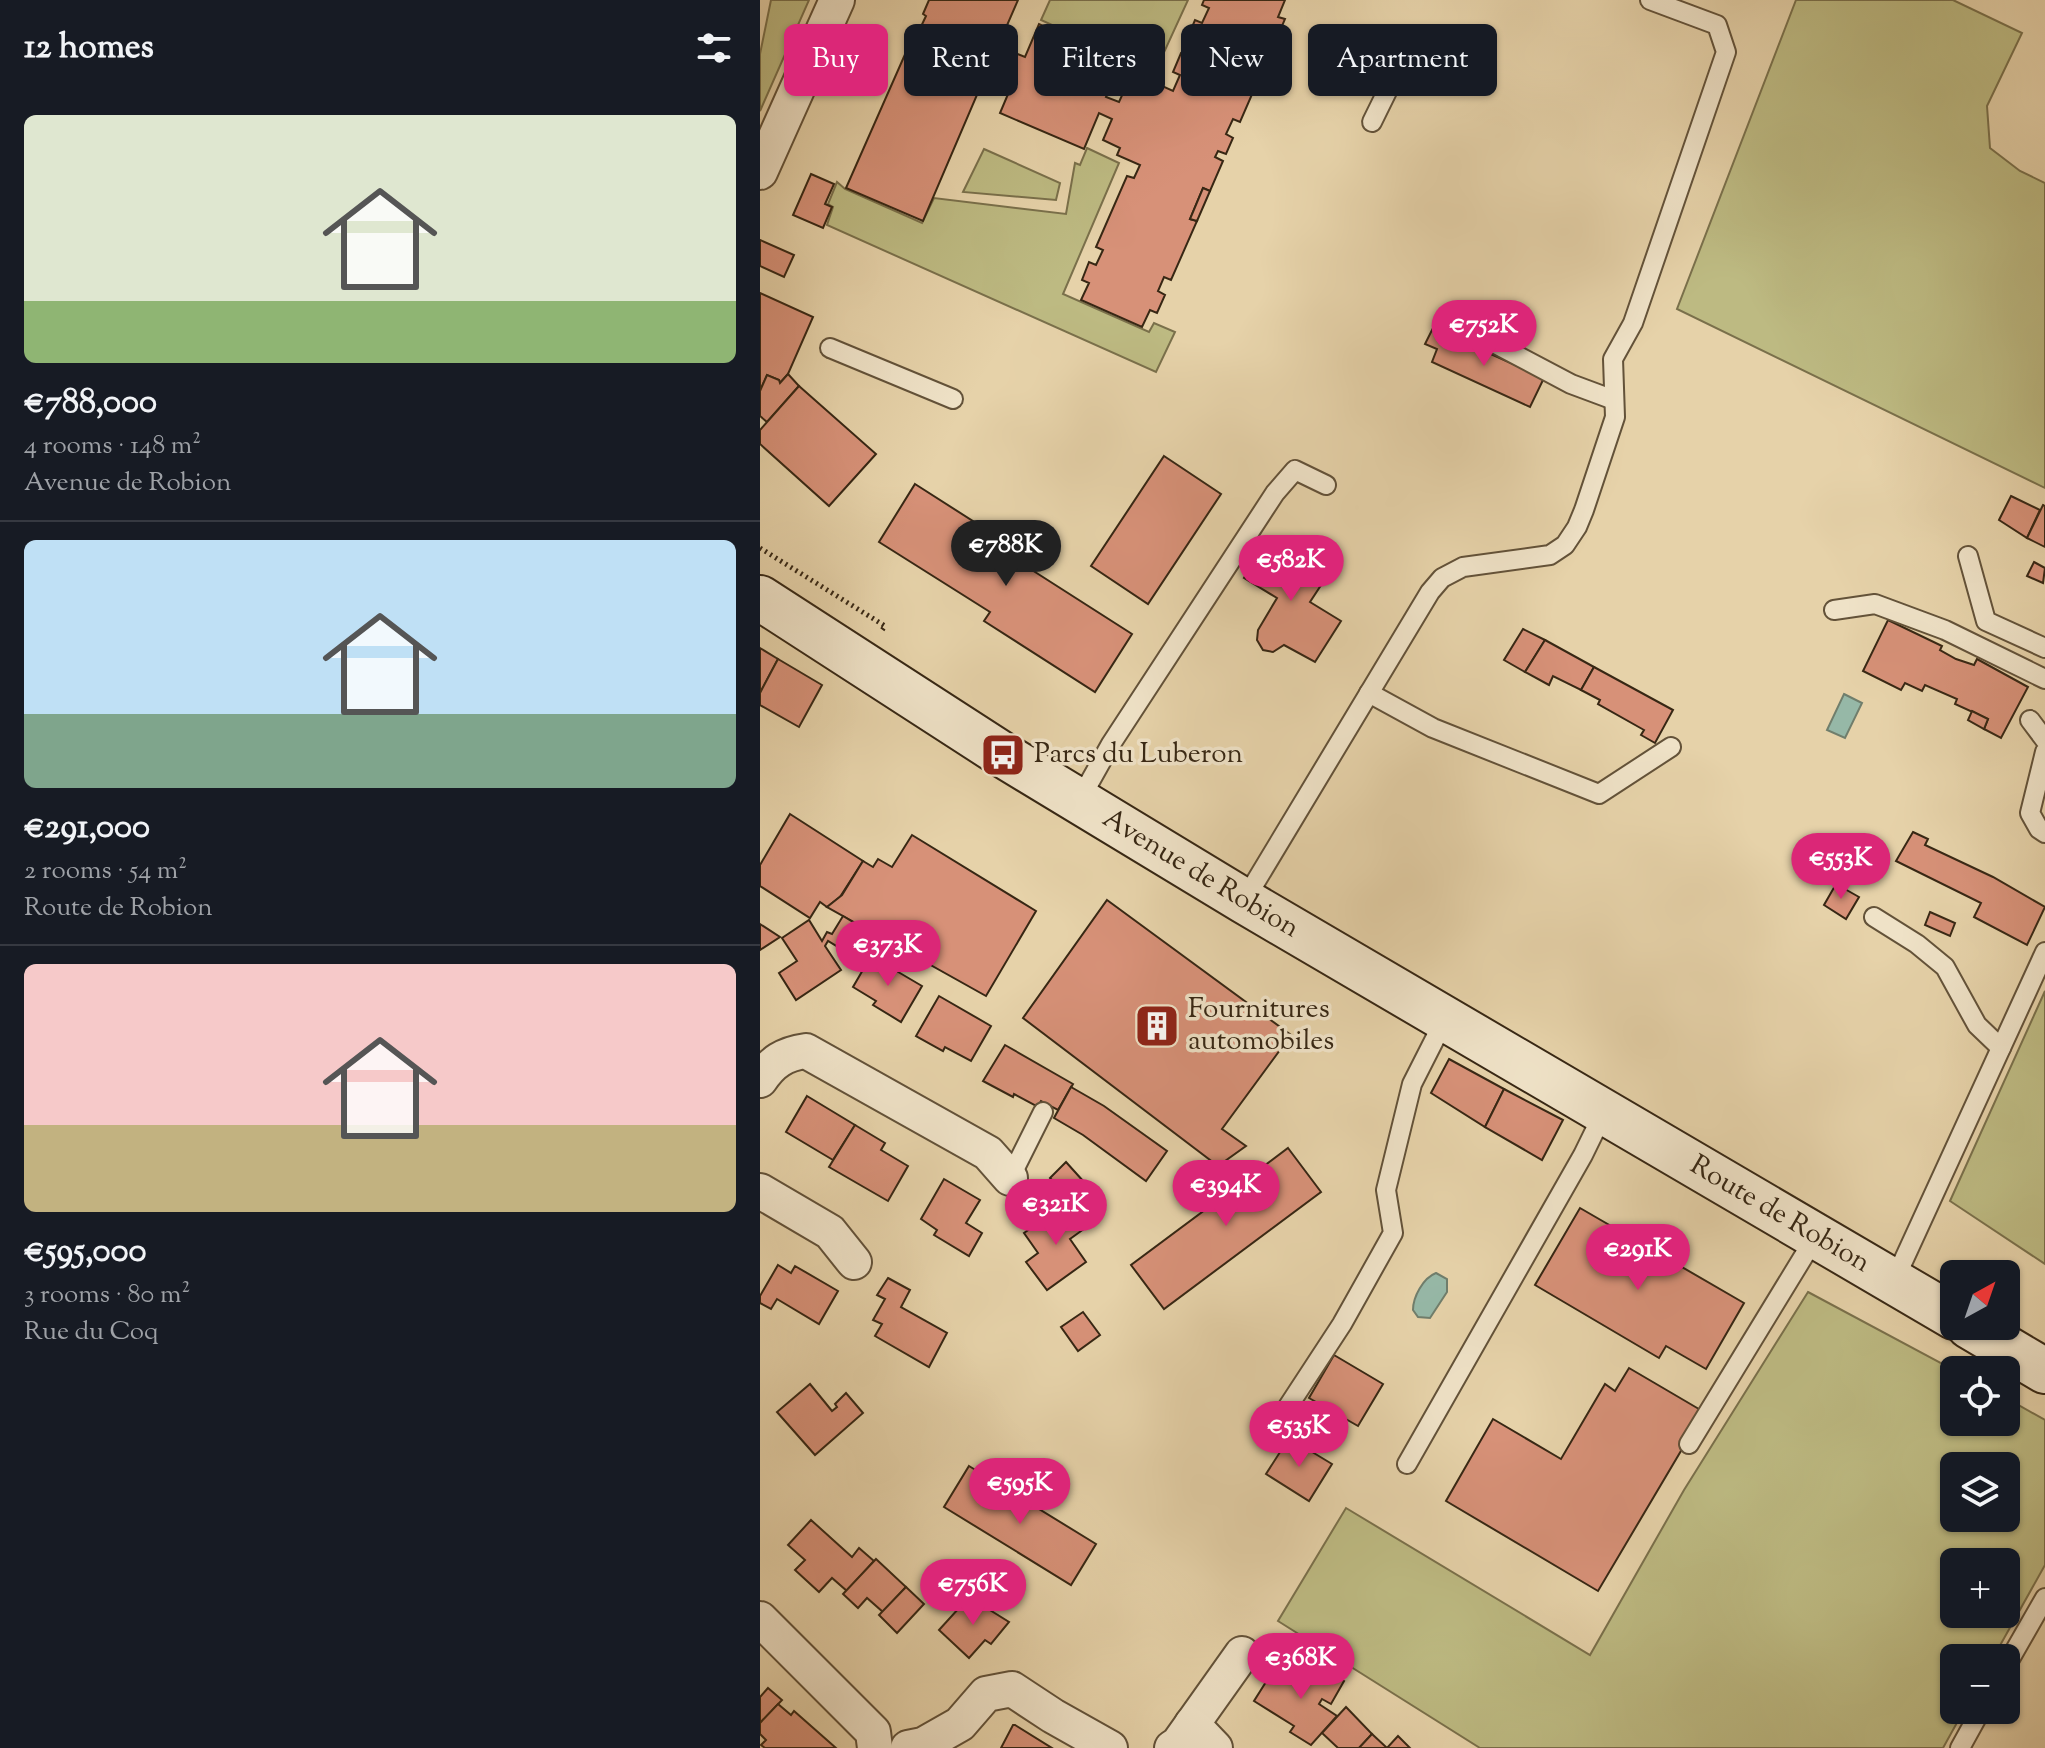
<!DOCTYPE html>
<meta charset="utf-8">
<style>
body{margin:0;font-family:"Sorts Mill Goudy",serif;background:#20242c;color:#f1f3f6;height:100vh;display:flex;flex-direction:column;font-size:30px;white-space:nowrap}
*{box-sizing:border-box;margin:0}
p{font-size:26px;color:#9ea1a6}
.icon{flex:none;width:44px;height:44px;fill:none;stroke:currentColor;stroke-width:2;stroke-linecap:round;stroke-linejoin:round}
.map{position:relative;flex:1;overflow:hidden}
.drawer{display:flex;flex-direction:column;background:#171b24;width:760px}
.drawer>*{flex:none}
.hud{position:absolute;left:24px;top:24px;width:760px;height:72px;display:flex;gap:16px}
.needle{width:52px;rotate:40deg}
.controls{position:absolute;left:1180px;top:1260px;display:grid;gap:16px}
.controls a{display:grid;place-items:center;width:80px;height:80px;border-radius:12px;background:#171b24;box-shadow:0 2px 6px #0004;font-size:40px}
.price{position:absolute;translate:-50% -68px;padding:0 18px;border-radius:28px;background:#db2777;color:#fff;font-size:26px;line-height:52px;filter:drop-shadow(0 2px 4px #0008)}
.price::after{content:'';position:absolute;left:50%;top:48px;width:24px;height:18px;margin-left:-12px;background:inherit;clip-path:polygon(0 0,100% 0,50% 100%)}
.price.selected{background:#222;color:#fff}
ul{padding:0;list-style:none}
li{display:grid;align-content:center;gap:16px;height:424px;padding:0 24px}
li+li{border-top:2px solid #363941}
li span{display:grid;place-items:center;height:248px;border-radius:12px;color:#555}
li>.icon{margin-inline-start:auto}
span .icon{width:144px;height:144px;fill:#fffc;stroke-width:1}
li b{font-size:34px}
h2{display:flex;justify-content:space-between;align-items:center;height:96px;padding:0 24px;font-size:34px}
.tag{padding:0 28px;border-radius:12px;background:#171b24;box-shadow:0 2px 6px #0004;font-size:28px;line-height:72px}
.tag.selected{background:#db2777;color:#fff}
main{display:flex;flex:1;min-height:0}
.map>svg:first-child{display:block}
</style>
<main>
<section class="drawer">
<h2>12 homes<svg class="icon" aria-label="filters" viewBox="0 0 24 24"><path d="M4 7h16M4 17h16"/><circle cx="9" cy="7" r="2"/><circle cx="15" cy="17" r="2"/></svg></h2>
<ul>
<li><span style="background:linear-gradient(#dfe7d0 75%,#8fb573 0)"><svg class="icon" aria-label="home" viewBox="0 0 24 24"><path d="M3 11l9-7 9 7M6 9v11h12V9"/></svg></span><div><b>€788,000</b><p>4 rooms · 148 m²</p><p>Avenue de Robion</p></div></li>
<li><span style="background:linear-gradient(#bfe0f5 70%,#7fa58c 0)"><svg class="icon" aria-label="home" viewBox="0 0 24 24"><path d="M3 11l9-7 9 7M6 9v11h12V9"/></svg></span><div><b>€291,000</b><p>2 rooms · 54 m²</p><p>Route de Robion</p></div></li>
<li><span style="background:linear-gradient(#f6c9c9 65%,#c2b280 0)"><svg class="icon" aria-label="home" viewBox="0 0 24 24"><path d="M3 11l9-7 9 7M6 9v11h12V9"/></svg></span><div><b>€595,000</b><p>3 rooms · 80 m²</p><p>Rue du Coq</p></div></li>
</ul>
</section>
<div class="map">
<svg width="1285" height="1748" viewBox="0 0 1285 1748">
<rect width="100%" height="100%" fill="#e6d2a9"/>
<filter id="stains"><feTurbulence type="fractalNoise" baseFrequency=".0025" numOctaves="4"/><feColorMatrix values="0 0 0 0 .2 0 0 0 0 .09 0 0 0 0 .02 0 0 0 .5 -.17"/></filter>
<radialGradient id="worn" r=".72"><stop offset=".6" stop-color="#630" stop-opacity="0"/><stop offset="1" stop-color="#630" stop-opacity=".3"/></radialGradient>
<g fill="#bdba82" stroke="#7a704b" stroke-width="2" fill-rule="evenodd">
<polygon points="11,0 49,0 0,111 0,54"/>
<polygon points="290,0 428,0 395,72 281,20"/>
<polygon points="1036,0 1193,0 1262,33 1227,106 1230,148 1260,171 1285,183 1285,488 917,309"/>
<polygon points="327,148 359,163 303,294 389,332 394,323 415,332 396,372 67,225 73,207 68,204 77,182 85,189 162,223 174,198 306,214 315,163 320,165"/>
<polygon points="224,149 300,183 296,200 203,192"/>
<polygon points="1285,991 1285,1264 1190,1201"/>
<path d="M1048,1292L1194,1370V1422H1246V1398L1285,1420V1565L1233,1658H1194V1710H1204L1183,1748H720L518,1621L586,1508L830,1655L924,1490ZM1194,1466H1246V1518H1194ZM1246,1562V1614H1194V1562Z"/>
</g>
<g fill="#96b8a7" stroke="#707e6c" stroke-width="2">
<polygon points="1084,694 1102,703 1085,738 1067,730"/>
<path d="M676,1273L687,1279V1292L670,1318L658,1317L653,1310C653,1297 663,1278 676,1273Z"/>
</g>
<g fill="#d79178" stroke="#372714" stroke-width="2">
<polygon points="169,0 258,0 238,46 265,57 279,24 362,60 346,97 359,102 369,80 386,87 389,80 413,91 420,75 413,72 421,53 428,56 434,42 427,39 435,20 442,23 449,8 442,5 444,0 525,0 518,17 525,19 517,38 510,35 503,50 510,53 480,122 473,119 466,134 473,138 466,154 458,151 455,157 463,161 450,191 443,188 430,219 437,221 411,280 404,277 398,291 405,295 397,313 390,310 382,327 321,300 329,283 322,280 329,262 336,265 343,250 336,247 367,176 374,178 380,165 357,155 360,148 343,140 352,119 339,113 324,149 240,113 254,80 228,69 163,221 86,188 154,34 157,35 166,16 163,14"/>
<polygon points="51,174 74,184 65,204 72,207 63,228 33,215"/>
<polygon points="443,188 450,191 437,221 430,219"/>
<polygon points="0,240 34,255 24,277 0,266"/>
<polygon points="0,293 53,317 28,374 20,383 19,380 7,375 0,391"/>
<polygon points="673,328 784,378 770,407 672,362 677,349 665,344"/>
<polygon points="28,374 39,386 7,422 0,416 0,391 7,375 19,380 20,383"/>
<polygon points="39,386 116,454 69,506 0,444 0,430"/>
<polygon points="404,456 461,494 388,604 331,566"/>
<polygon points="155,484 266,555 261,563 372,634 335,692 224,621 230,612 119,542"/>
<polygon points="1251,496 1280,510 1267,538 1239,520"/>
<polygon points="1283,505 1285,506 1285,547 1267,538"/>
<polygon points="507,539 567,576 550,602 581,621 555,662 524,645 513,652 503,650 497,640 498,630 517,598 484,578"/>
<polygon points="1274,562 1285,568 1283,583 1267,576"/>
<polygon points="1128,620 1182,646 1180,650 1196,659 1214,665 1217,659 1268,687 1241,738 1224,729 1228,719 1195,704 1197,699 1165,685 1162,691 1145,683 1141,690 1103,671"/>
<polygon points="763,629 785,640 765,672 744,660"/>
<polygon points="785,640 834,667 821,690 793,676 789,685 765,672"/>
<polygon points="0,648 18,659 0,693"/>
<polygon points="18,659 62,685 39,727 0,705 0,693"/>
<polygon points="834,667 913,710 895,743 881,735 884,730 838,704 840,700 821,690"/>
<polygon points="1212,711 1228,719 1224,729 1208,720"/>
<polygon points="30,814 103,861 80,897 67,907 60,902 50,918 0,886 0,865"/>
<polygon points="1153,832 1168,839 1165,845 1233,877 1285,907 1267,945 1214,917 1221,903 1136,861"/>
<polygon points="152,835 276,911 226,996 67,907 82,895 103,861 113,867 118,859 132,867"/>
<polygon points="1076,884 1099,897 1086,919 1064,905"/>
<polygon points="347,900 531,1035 462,1129 486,1146 458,1166 263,1018"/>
<polygon points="1170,912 1195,923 1190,936 1165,925"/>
<polygon points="83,916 121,939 106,964 68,941 65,946 81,970 36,1000 19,973 37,961 22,938 49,920 62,941 67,932 72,934"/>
<polygon points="0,924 20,937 0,950"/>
<polygon points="111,956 162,986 141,1022 113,1005 116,1001 93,987"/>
<polygon points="179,996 231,1026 211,1061 185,1047 183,1051 156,1036"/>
<polygon points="245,1045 313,1084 298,1110 281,1101 278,1107 254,1094 253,1097 223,1081"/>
<polygon points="689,1059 744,1089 725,1127 671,1093"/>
<polygon points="311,1087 344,1106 407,1151 386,1181 323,1135 294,1118"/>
<polygon points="744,1089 803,1120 782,1160 725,1127"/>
<polygon points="47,1096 95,1125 73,1160 26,1132"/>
<polygon points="95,1125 125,1143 121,1150 148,1166 128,1201 69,1167"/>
<polygon points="528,1148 561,1192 404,1309 371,1265"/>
<polygon points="306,1162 324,1182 308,1197 290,1178"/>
<polygon points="184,1179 220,1200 206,1223 222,1233 209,1256 174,1235 177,1230 161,1219"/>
<polygon points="304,1205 328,1226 310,1239 326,1262 287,1290 266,1262 278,1253 264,1233"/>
<polygon points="820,1208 984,1303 946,1369 906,1346 899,1358 775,1285"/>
<polygon points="18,1265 31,1273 35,1266 78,1291 59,1324 17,1299 11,1309 0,1303 0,1296"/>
<polygon points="128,1278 150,1290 141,1307 187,1333 169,1367 115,1336 122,1324 113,1320 125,1299 117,1295"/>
<polygon points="323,1312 340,1335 318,1351 301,1327"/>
<polygon points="574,1355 623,1384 598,1426 549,1398"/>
<polygon points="869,1368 944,1412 838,1591 686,1501 733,1419 801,1459 845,1384 855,1391"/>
<polygon points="50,1384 72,1411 77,1407 75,1404 86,1393 103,1413 55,1455 17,1412"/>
<polygon points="529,1438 572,1464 549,1501 506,1474"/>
<polygon points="209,1466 336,1544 311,1585 184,1507"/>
<polygon points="51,1520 92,1557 99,1548 114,1561 87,1591 72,1578 59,1592 35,1570 45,1560 28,1545"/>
<polygon points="116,1559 146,1587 123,1612 107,1598 98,1608 83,1594"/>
<polygon points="146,1587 164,1604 137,1633 119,1615"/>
<polygon points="209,1597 249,1622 231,1644 225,1640 209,1658 179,1630"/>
<polygon points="516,1666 547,1685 558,1666 584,1681 571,1704 562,1699 559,1704 577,1716 551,1745 530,1732 534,1726 494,1701"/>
<polygon points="8,1688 22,1700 0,1723 0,1697"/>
<polygon points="18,1704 31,1715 34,1711 76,1748 5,1748 1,1745 6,1740 0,1734 0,1723"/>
<polygon points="586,1707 612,1734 599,1748 578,1748 562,1733"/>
<polygon points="253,1725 255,1725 292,1748 241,1748"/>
<polygon points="612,1734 627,1748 638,1736 650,1748 599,1748"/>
</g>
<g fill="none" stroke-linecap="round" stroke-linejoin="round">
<g stroke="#635239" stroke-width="22">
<g id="lane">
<polyline points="588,38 642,61 612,122"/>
<polyline points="711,331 811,384 854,400"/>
<polyline points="70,348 193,399"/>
<polyline points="1208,556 1226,621 1285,648"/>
<polyline points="1074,610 1115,604 1185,630 1285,679"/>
<polyline points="609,693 673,728 839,794 911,747"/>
<polyline points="1270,720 1285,740"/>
<polyline points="1285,752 1270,813 1279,829 1285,833"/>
<polyline points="319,801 351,744 515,493 535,470 566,485"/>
<polyline points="484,901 670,592 682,578 703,567 790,555 805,545 817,527 824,510 855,417 853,359 873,323 966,52 957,25 890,0"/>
<polyline points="1114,917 1157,944 1185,967 1217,1025 1241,1048"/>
<polyline points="250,1178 283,1112"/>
<polyline points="1134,1281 1285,952"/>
<polyline points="512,1431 582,1324 633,1233 626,1190 652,1084 685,1019"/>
<polyline points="929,1444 1056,1236"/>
<polyline points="647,1464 823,1155 844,1112"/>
<polyline points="1246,1666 1285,1598"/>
<polyline points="1200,1748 1221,1710"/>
</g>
</g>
<g stroke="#635239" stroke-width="38">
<g id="street">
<polyline points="0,172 77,0"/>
<path d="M0,1080C12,1062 24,1054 46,1051L228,1153L250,1178"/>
<polyline points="0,1191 70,1232 94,1262"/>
<polyline points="0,1619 113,1732 115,1748"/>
<polyline points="432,1724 455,1748"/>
<polyline points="148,1748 163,1745 200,1724 226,1694 252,1689 293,1716 350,1748"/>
<polyline points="412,1748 418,1744 482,1654"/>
</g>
</g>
<g stroke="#372714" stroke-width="48">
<g id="secondary">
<path id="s1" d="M0,598L243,755L484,901L1194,1317"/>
<polyline points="1209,1326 1285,1371"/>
</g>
</g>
<polyline stroke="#372714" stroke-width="5" stroke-dasharray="2 4" stroke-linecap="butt" points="0,548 125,626 120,633"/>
<use href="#lane" stroke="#efe2c7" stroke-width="18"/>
<use href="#street" stroke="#efe2c7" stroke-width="34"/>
<use href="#secondary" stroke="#efe2c7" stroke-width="44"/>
</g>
<defs>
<g id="bus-square" transform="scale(2.3)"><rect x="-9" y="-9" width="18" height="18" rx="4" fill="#8f2418" stroke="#efe2c7"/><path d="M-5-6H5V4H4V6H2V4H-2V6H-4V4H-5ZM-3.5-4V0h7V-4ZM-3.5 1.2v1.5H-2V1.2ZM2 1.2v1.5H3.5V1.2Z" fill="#fff"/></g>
<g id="building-square" transform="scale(2.3)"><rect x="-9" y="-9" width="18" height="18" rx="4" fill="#8f2418" stroke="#efe2c7"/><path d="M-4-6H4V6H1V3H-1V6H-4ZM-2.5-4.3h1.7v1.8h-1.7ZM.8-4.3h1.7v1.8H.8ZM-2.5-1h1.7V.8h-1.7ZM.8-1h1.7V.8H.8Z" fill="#fff"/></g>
</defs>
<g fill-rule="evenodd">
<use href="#bus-square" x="243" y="755"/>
<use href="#building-square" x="397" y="1026"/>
</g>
<g text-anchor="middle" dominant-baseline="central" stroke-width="7" stroke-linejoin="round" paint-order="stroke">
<g font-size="28" fill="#372714" stroke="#efe2c7" text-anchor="start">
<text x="274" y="755">Parcs du Luberon</text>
<text x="428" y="1010">Fournitures<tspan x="428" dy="32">automobiles</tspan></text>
</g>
<g font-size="28" fill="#372714" stroke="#efe2c7">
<text stroke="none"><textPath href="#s1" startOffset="520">Avenue de Robion</textPath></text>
<text stroke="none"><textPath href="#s1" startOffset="1192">Route de Robion</textPath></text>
</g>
</g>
<rect width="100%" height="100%" filter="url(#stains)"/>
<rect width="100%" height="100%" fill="url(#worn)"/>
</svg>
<div class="controls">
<a><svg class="needle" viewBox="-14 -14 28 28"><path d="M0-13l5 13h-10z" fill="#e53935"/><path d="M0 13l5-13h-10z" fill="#9ea1a6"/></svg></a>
<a><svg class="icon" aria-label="locate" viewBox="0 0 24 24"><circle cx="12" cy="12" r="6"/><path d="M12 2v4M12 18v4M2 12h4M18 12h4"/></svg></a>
<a><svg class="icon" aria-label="layers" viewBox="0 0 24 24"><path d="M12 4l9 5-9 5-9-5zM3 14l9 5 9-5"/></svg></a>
<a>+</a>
<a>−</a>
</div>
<b class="price" style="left:724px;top:368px">€752K</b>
<b class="price selected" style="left:246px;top:588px">€788K</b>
<b class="price" style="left:531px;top:603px">€582K</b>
<b class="price" style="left:1081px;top:901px">€553K</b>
<b class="price" style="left:128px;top:988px">€373K</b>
<b class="price" style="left:466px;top:1228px">€394K</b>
<b class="price" style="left:296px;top:1247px">€321K</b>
<b class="price" style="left:878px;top:1292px">€291K</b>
<b class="price" style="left:539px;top:1469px">€535K</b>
<b class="price" style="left:260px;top:1526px">€595K</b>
<b class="price" style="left:213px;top:1627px">€756K</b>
<b class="price" style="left:541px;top:1701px">€368K</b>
<div class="hud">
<a class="tag selected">Buy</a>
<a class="tag">Rent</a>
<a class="tag">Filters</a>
<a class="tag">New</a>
<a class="tag">Apartment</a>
</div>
</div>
</main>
